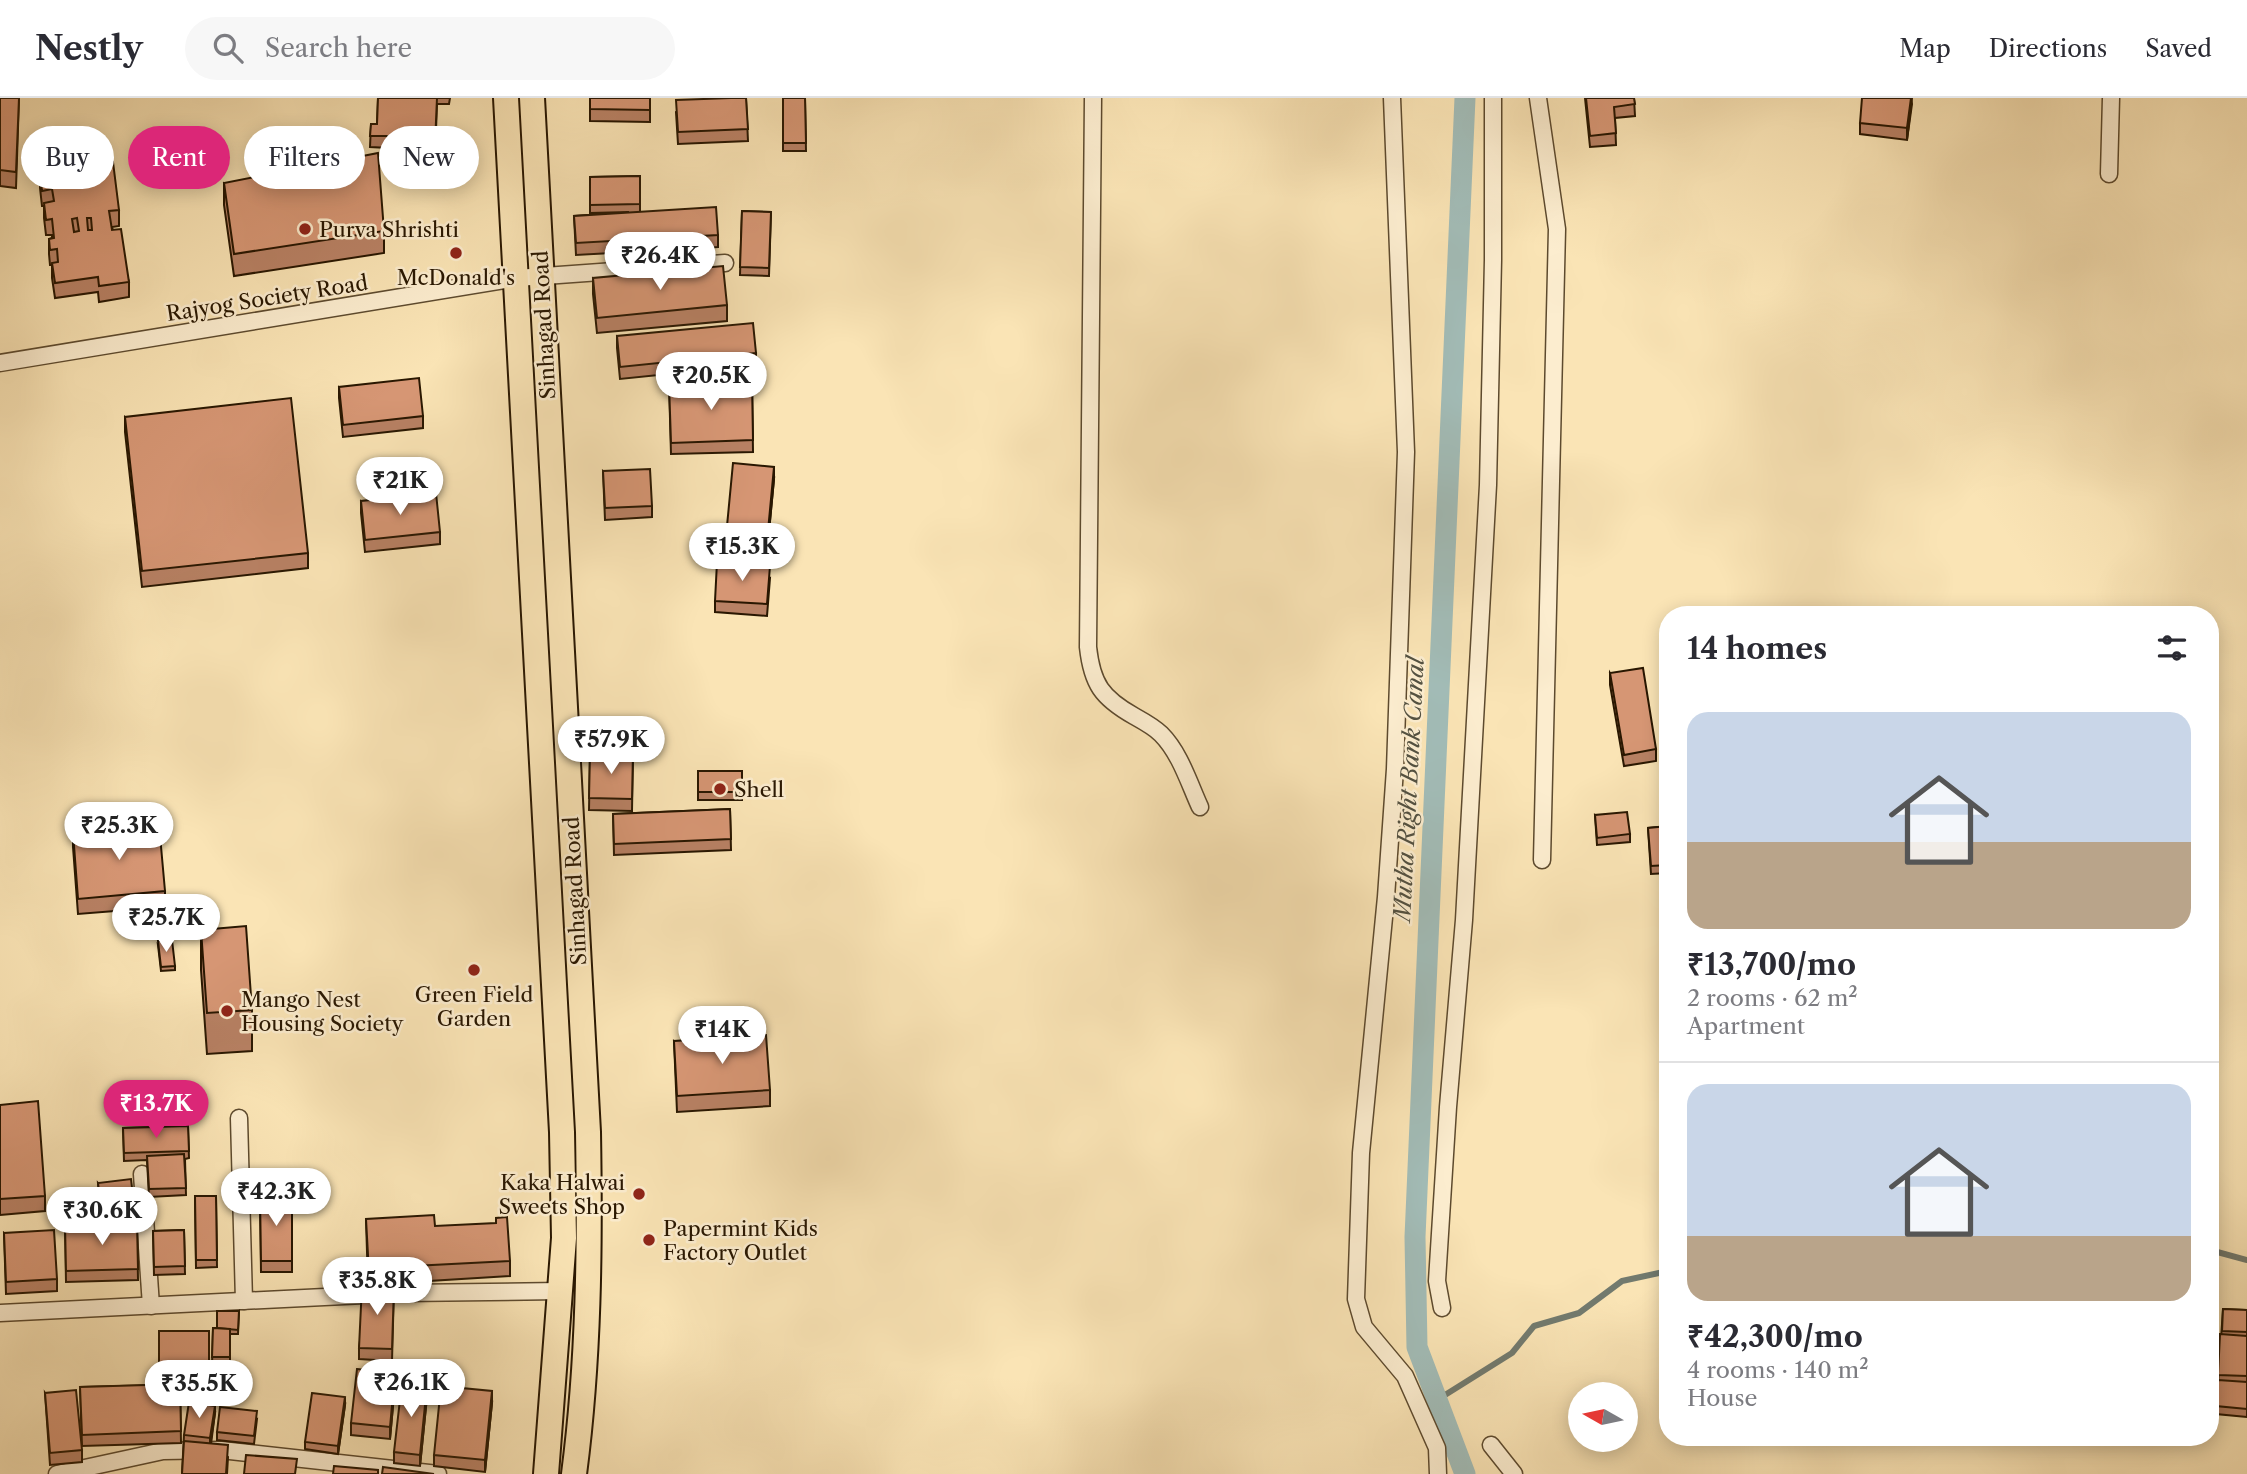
<!DOCTYPE html>
<meta charset="utf-8">
<style>
body{margin:0;font-family:"Libre Caslon Text",serif;background:#f7f7f7;color:#2b2b33;height:100vh;display:flex;flex-direction:column;font-size:26px;white-space:nowrap}
*{box-sizing:border-box;margin:0}
p{font-size:23px;color:#7c7c81}
.icon{flex:none;width:38px;height:38px;fill:none;stroke:currentColor;stroke-width:2;stroke-linecap:round;stroke-linejoin:round}
.map{position:relative;flex:1;overflow:hidden}
.panel{position:absolute;left:1659px;top:508px;width:560px;height:840px;display:flex;flex-direction:column;background:#fff;border-radius:28px;box-shadow:0 4px 18px #0003}
.panel>*{flex:none}
.hud{position:absolute;left:21px;top:28px;width:665px;height:63px;display:flex;gap:14px}
.needle{width:46px;rotate:279deg}
.buttons{position:absolute;left:1568px;top:1284px;display:grid;gap:14px}
.buttons a{display:grid;place-items:center;width:70px;height:70px;border-radius:50%;background:#fff;box-shadow:0 4px 18px #0003;font-size:35px}
.price{position:absolute;translate:-50% -60px;padding:0 16px;border-radius:24px;background:#fff;color:#222;font-size:23px;line-height:46px;filter:drop-shadow(0 2px 4px #0008)}
.price::after{content:'';position:absolute;left:50%;top:42px;width:21px;height:16px;margin-left:-10px;background:inherit;clip-path:polygon(0 0,100% 0,50% 100%)}
.price.active{background:#db2777;color:#fff}
ul{padding:0;list-style:none}
li{display:grid;align-content:center;gap:14px;height:371px;padding:0 28px}
li+li{border-top:2px solid #e1e1e2}
li span{display:grid;place-items:center;height:217px;border-radius:21px;color:#555}
li>.icon{margin-inline-start:auto}
span .icon{width:126px;height:126px;fill:#fffc;stroke-width:1}
li b{font-size:30px}
h2{display:flex;justify-content:space-between;align-items:center;height:84px;padding:0 28px;font-size:30px}
.chip{padding:0 24px;border-radius:32px;background:#fff;box-shadow:0 4px 18px #0003;font-size:24px;line-height:63px}
.chip.active{background:#db2777;color:#fff}
header{display:flex;align-items:center;gap:42px;box-sizing:border-box;height:98px;padding:0 35px;background:#fff;border-bottom:2px solid #e1e1e2}
header strong{font-size:33px}
nav{display:flex;gap:38px;margin-inline-start:auto;font-size:24px}
.search{width:490px;height:63px;background:#f7f7f7;display:flex;align-items:center;gap:18px;box-sizing:border-box;padding:0 24px;border-radius:38px;color:#7c7c81;font-size:26px}
.map>svg:first-child{display:block}
</style>
<header>
<strong>Nestly</strong>
<div class="search"><svg class="icon" aria-label="search" viewBox="0 0 24 24"><circle cx="10" cy="10" r="6"/><path d="M15 15l6 6"/></svg>Search here</div>
<nav><a>Map</a><a>Directions</a><a>Saved</a></nav>
</header>
<div class="map">
<svg width="2247" height="1376" viewBox="0 0 2247 1376">
<rect width="100%" height="100%" fill="#fae4b5"/>
<filter id="stains"><feTurbulence type="fractalNoise" baseFrequency=".00286" numOctaves="4"/><feColorMatrix values="0 0 0 0 .2 0 0 0 0 .09 0 0 0 0 .02 0 0 0 .5 -.17"/></filter>
<radialGradient id="worn" r=".72"><stop offset=".6" stop-color="#630" stop-opacity="0"/><stop offset="1" stop-color="#630" stop-opacity=".3"/></radialGradient>
<g fill="none" stroke-linecap="round" stroke-linejoin="round">
<g stroke="#727a6e" stroke-width="6">
<polyline points="2210,1152 2247,1162"/>
<polyline points="1437,1302 1512,1255 1534,1228 1579,1215 1622,1183 1668,1173"/>
</g>
<polyline stroke="#a2bcb7" stroke-width="21" points="1465,1376 1417,1249 1415,1139 1465,0"/>
<g stroke="#5d4a2e" stroke-width="19">
<g id="street">
<path d="M1093,0L1088,549C1092,586 1102,600 1134,618C1143,623 1154,629 1161,636C1180,655 1189,685 1200,709"/>
<polyline points="1392,0 1406,354 1395,671 1386,799 1361,1055 1356,1201 1364,1229 1405,1278 1437,1350 1438,1376"/>
<polyline points="1538,0 1557,131 1542,762"/>
<polyline points="2109,76 2111,0"/>
<polyline points="0,265 517,180 725,165"/>
<polyline points="239,1020 244,1203"/>
<polyline points="142,1076 151,1208"/>
<polyline points="1442,1210 1437,1183 1448,1009 1464,822 1488,387 1493,162 1493,0"/>
<polyline points="0,1215 405,1195 560,1193"/>
<polyline points="1491,1347 1514,1376"/>
<polyline points="57,1376 163,1353 221,1352 438,1376"/>
</g>
</g>
<g stroke="#291701" stroke-width="28">
<g id="primary">
<polyline points="506,0 562,1034 564,1140 546,1376"/>
<path d="M532,0L588,1034C590,1148 589,1262 574,1376"/>
</g>
</g>
<use href="#street" stroke="#fcedcf" stroke-width="16"/>
<use href="#primary" stroke="#fae4b5" stroke-width="24"/>
</g>
<g fill="#b88164" stroke="#291701" stroke-width="2">
<polygon points="0,0 19,0 16,90 0,88"/>
<polygon points="378,0 450,0 449,6 437,6 435,58 408,57 408,43 400,42 400,56 389,56 389,50 370,49 371,26 377,26"/>
<polygon points="590,0 650,0 650,24 590,23"/>
<polygon points="746,0 748,43 678,46 676,14"/>
<polygon points="783,0 805,0 806,53 783,53"/>
<polygon points="1585,0 1634,0 1635,18 1615,20 1616,47 1590,49"/>
<polygon points="1912,0 1907,42 1860,36 1860,25"/>
<polygon points="40,75 119,112 119,128 112,129 129,184 129,199 99,204 98,194 55,200 52,180 52,167 50,167 49,156 49,141 52,140 52,137 46,137 44,120 44,108 42,108 40,90"/>
<polygon points="640,78 640,114 718,137 718,149 576,157 574,118 629,114 590,115 590,79"/>
<polygon points="224,85 384,133 384,155 234,178 224,107"/>
<polygon points="742,113 771,114 769,178 740,177"/>
<polygon points="593,180 727,207 727,223 597,235 593,196"/>
<polygon points="617,238 756,255 756,267 620,281 617,250"/>
<polygon points="752,283 753,354 671,356 669,285"/>
<polygon points="339,289 423,318 423,330 343,339 339,300"/>
<polygon points="125,319 308,455 308,470 142,489 125,334"/>
<polygon points="603,373 652,408 652,419 605,422"/>
<polygon points="774,381 768,444 727,440 727,428"/>
<polygon points="361,403 440,434 440,446 365,454 361,415"/>
<polygon points="770,480 767,518 715,514 715,503"/>
<polygon points="1610,575 1656,651 1656,663 1624,668 1610,587"/>
<polygon points="590,655 633,655 632,713 589,712"/>
<rect x="698" y="673" width="44" height="29"/>
<polygon points="730,711 731,752 614,757 613,716"/>
<polygon points="1595,717 1630,736 1630,744 1597,747"/>
<polygon points="1668,728 1668,775 1651,776 1648,730"/>
<polygon points="73,734 165,793 165,809 78,816 73,749"/>
<polygon points="201,832 252,912 252,953 207,956 201,872"/>
<polygon points="158,847 175,868 175,872 161,873"/>
<polygon points="674,943 770,992 770,1008 677,1014"/>
<polygon points="0,1007 45,1098 45,1113 0,1117"/>
<polygon points="188,1028 189,1060 185,1061 186,1097 149,1099 147,1062 124,1063 123,1030"/>
<polygon points="98,1085 137,1125 138,1182 66,1184 65,1127 102,1126"/>
<polygon points="195,1098 216,1098 217,1169 196,1170"/>
<polygon points="260,1098 292,1098 292,1174 261,1174"/>
<polygon points="366,1121 435,1128 510,1163 510,1178 413,1184 413,1188 394,1189 392,1263 359,1261 359,1250 368,1187"/>
<polygon points="184,1132 185,1176 154,1177 153,1133"/>
<polygon points="4,1135 57,1181 57,1193 6,1196"/>
<polygon points="2223,1211 2247,1212 2247,1319 2216,1316"/>
<polygon points="239,1213 238,1236 230,1236 230,1267 212,1267 213,1230 217,1230"/>
<polygon points="159,1233 209,1233 209,1283 174,1283 174,1286 180,1286 181,1345 82,1348 80,1289 159,1287"/>
<polygon points="395,1286 390,1341 351,1337 351,1325"/>
<polygon points="45,1295 82,1352 82,1364 50,1367"/>
<polygon points="427,1299 420,1368 394,1365 394,1354"/>
<polygon points="492,1305 485,1374 434,1368 434,1357"/>
<polygon points="345,1307 338,1356 305,1351 305,1344"/>
<polygon points="215,1315 211,1346 228,1359 227,1376 182,1376 184,1337"/>
<polygon points="257,1321 254,1346 217,1342 217,1334"/>
</g>
<g fill="#966951" stroke="#291701" stroke-width="2">
<polygon points="1911,0 1912,6 1907,42 1907,30"/>
<polygon points="774,369 774,381 768,444 768,433"/>
<polygon points="395,1275 395,1286 390,1341 390,1329"/>
<polygon points="427,1287 427,1299 420,1368 420,1357"/>
<polygon points="492,1293 492,1305 485,1374 485,1362"/>
<polygon points="345,1299 345,1307 338,1356 338,1348"/>
<polygon points="215,1308 215,1315 210,1348 210,1340"/>
</g>
<g fill="#d69674" stroke="#291701" stroke-width="2" fill-rule="evenodd">
<polygon points="0,0 19,0 16,74 0,72"/>
<polygon points="378,0 437,0 435,46 408,45 408,31 400,31 400,45 389,44 389,38 370,38 371,26 377,26"/>
<polygon points="590,0 650,0 650,12 590,11"/>
<polygon points="731,0 746,0 748,31 678,34 676,2"/>
<polygon points="783,0 805,0 806,45 783,45"/>
<polygon points="1586,0 1634,0 1635,6 1614,9 1616,35 1590,38"/>
<polygon points="1862,0 1911,0 1907,30 1860,25"/>
<polygon points="378,55 384,133 234,156 224,85"/>
<path d="M113,64L119,112L109,113L112,132L121,131L129,184L99,188L98,179L55,185L52,165L58,164L57,151L50,152L49,141L54,140L52,121L46,122L44,105L54,103L52,91L42,93L40,75ZM77,120L79,133L74,134L72,121ZM87,120H91L92,132H88Z"/>
<polygon points="640,78 640,106 590,107 590,79"/>
<polygon points="716,109 718,137 576,145 574,118"/>
<polygon points="742,113 771,114 769,170 740,169"/>
<polygon points="723,168 727,207 597,220 593,180"/>
<polygon points="753,225 756,255 620,269 617,238"/>
<polygon points="419,280 423,318 343,327 339,289"/>
<polygon points="752,283 753,342 671,345 669,285"/>
<polygon points="291,300 308,455 142,473 125,319"/>
<polygon points="733,365 774,369 768,433 727,428"/>
<polygon points="650,371 652,408 605,410 603,373"/>
<polygon points="436,395 440,434 365,442 361,403"/>
<polygon points="717,464 770,468 767,506 715,503"/>
<polygon points="1643,570 1656,651 1624,657 1610,575"/>
<polygon points="590,655 633,655 632,701 589,700"/>
<rect x="698" y="673" width="44" height="21"/>
<polygon points="730,711 731,741 614,746 613,716"/>
<polygon points="1627,714 1630,736 1597,740 1595,717"/>
<polygon points="159,726 165,793 78,801 73,734"/>
<polygon points="1668,728 1668,767 1651,768 1648,730"/>
<polygon points="246,828 252,912 207,915 201,832"/>
<polygon points="172,842 175,868 161,869 158,843"/>
<polygon points="766,937 770,992 677,998 674,943"/>
<polygon points="38,1003 45,1098 0,1101 0,1007"/>
<polygon points="188,1028 189,1053 124,1055 123,1030"/>
<polygon points="184,1056 186,1090 149,1091 147,1058"/>
<polygon points="131,1081 136,1124 103,1126 98,1085"/>
<polygon points="195,1098 216,1098 217,1162 196,1162"/>
<polygon points="260,1098 292,1098 292,1163 261,1163"/>
<polygon points="434,1117 435,1128 496,1125 496,1120 507,1119 510,1163 413,1168 413,1172 369,1175 366,1121"/>
<polygon points="137,1125 138,1171 66,1173 65,1127"/>
<polygon points="54,1132 57,1181 6,1184 4,1135"/>
<polygon points="184,1132 185,1168 154,1169 153,1133"/>
<polygon points="362,1187 394,1189 392,1251 359,1250"/>
<polygon points="2223,1211 2247,1212 2247,1234 2222,1233"/>
<polygon points="217,1213 239,1213 238,1232 217,1230"/>
<polygon points="213,1230 230,1231 230,1259 212,1259"/>
<polygon points="159,1233 209,1233 209,1272 174,1271 174,1278 159,1278"/>
<polygon points="2220,1236 2247,1238 2247,1278 2218,1277"/>
<polygon points="357,1271 395,1275 390,1329 351,1325"/>
<polygon points="2218,1282 2247,1284 2247,1311 2216,1308"/>
<polygon points="402,1284 427,1287 420,1357 394,1354"/>
<polygon points="180,1286 181,1333 82,1337 80,1289"/>
<polygon points="441,1288 492,1293 485,1362 434,1357"/>
<polygon points="76,1292 82,1352 50,1355 45,1295"/>
<polygon points="312,1295 345,1299 338,1348 305,1344"/>
<polygon points="189,1304 215,1308 210,1340 184,1337"/>
<polygon points="220,1309 257,1313 254,1338 217,1334"/>
<polygon points="184,1343 228,1347 226,1376 182,1376"/>
<polygon points="246,1357 297,1361 295,1376 244,1376"/>
<polygon points="334,1368 378,1372 378,1376 333,1376"/>
<polygon points="383,1369 434,1376 382,1376"/>
</g>
<g fill="#8f2418" stroke="#fcedcf" stroke-width="2.5">
<circle cx="305" cy="131" r="7"/>
<circle cx="456" cy="155" r="7"/>
<circle cx="720" cy="691" r="7"/>
<circle cx="474" cy="872" r="7"/>
<circle cx="227" cy="913" r="7"/>
<circle cx="639" cy="1096" r="7"/>
<circle cx="649" cy="1142" r="7"/>
</g>
<g text-anchor="middle" dominant-baseline="central" stroke-width="5" stroke-linejoin="round" paint-order="stroke">
<g font-size="21" fill="#291701" stroke="#fcedcf" text-anchor="start">
<text x="319" y="131">Purva Shrishti</text>
<text x="456" y="179" text-anchor="middle">McDonald's</text>
<text x="734" y="691">Shell</text>
<text x="474" y="896" text-anchor="middle">Green Field<tspan x="474" dy="24">Garden</tspan></text>
<text x="241" y="901">Mango Nest<tspan x="241" dy="24">Housing Society</tspan></text>
<text x="625" y="1084" text-anchor="end">Kaka Halwai<tspan x="625" dy="24">Sweets Shop</tspan></text>
<text x="663" y="1130">Papermint Kids<tspan x="663" dy="24">Factory Outlet</tspan></text>
</g>
<g font-size="21" fill="#291701" stroke="#fcedcf">
<text transform="translate(267 200) rotate(-9)">Rajyog Society Road</text>
<text transform="translate(544 227) rotate(-93)">Sinhagad Road</text>
<text transform="translate(575 793) rotate(-93)">Sinhagad Road</text>
</g>
<g font-size="23" font-style="italic" fill="#535141" stroke="#fcedcf">
<text transform="translate(1409 691) rotate(-87)">Mutha Right Bank Canal</text>
</g>
</g>
<rect width="100%" height="100%" filter="url(#stains)"/>
<rect width="100%" height="100%" fill="url(#worn)"/>
</svg>
<div class="buttons">
<a><svg class="needle" viewBox="-14 -14 28 28"><path d="M0-13l5 13h-10z" fill="#e53935"/><path d="M0 13l5-13h-10z" fill="#7c7c81"/></svg></a>
</div>
<b class="price" style="left:660px;top:194px">₹26.4K</b>
<b class="price" style="left:711px;top:314px">₹20.5K</b>
<b class="price" style="left:400px;top:419px">₹21K</b>
<b class="price" style="left:742px;top:485px">₹15.3K</b>
<b class="price" style="left:611px;top:678px">₹57.9K</b>
<b class="price" style="left:119px;top:764px">₹25.3K</b>
<b class="price" style="left:166px;top:856px">₹25.7K</b>
<b class="price" style="left:722px;top:968px">₹14K</b>
<b class="price active" style="left:156px;top:1042px">₹13.7K</b>
<b class="price" style="left:276px;top:1130px">₹42.3K</b>
<b class="price" style="left:102px;top:1149px">₹30.6K</b>
<b class="price" style="left:377px;top:1219px">₹35.8K</b>
<b class="price" style="left:411px;top:1321px">₹26.1K</b>
<b class="price" style="left:199px;top:1322px">₹35.5K</b>
<div class="hud">
<a class="chip">Buy</a>
<a class="chip active">Rent</a>
<a class="chip">Filters</a>
<a class="chip">New</a>
</div>
<section class="panel">
<h2>14 homes<svg class="icon" aria-label="filters" viewBox="0 0 24 24"><path d="M4 7h16M4 17h16"/><circle cx="9" cy="7" r="2"/><circle cx="15" cy="17" r="2"/></svg></h2>
<ul>
<li><span style="background:linear-gradient(#c9d6e8 60%,#b9a48a 0)"><svg class="icon" aria-label="home" viewBox="0 0 24 24"><path d="M3 11l9-7 9 7M6 9v11h12V9"/></svg></span><div><b>₹13,700/mo</b><p>2 rooms · 62 m²</p><p>Apartment</p></div></li>
<li><span style="background:linear-gradient(#c9d6e8 70%,#b9a48a 0)"><svg class="icon" aria-label="home" viewBox="0 0 24 24"><path d="M3 11l9-7 9 7M6 9v11h12V9"/></svg></span><div><b>₹42,300/mo</b><p>4 rooms · 140 m²</p><p>House</p></div></li>
</ul>
</section>
</div>
